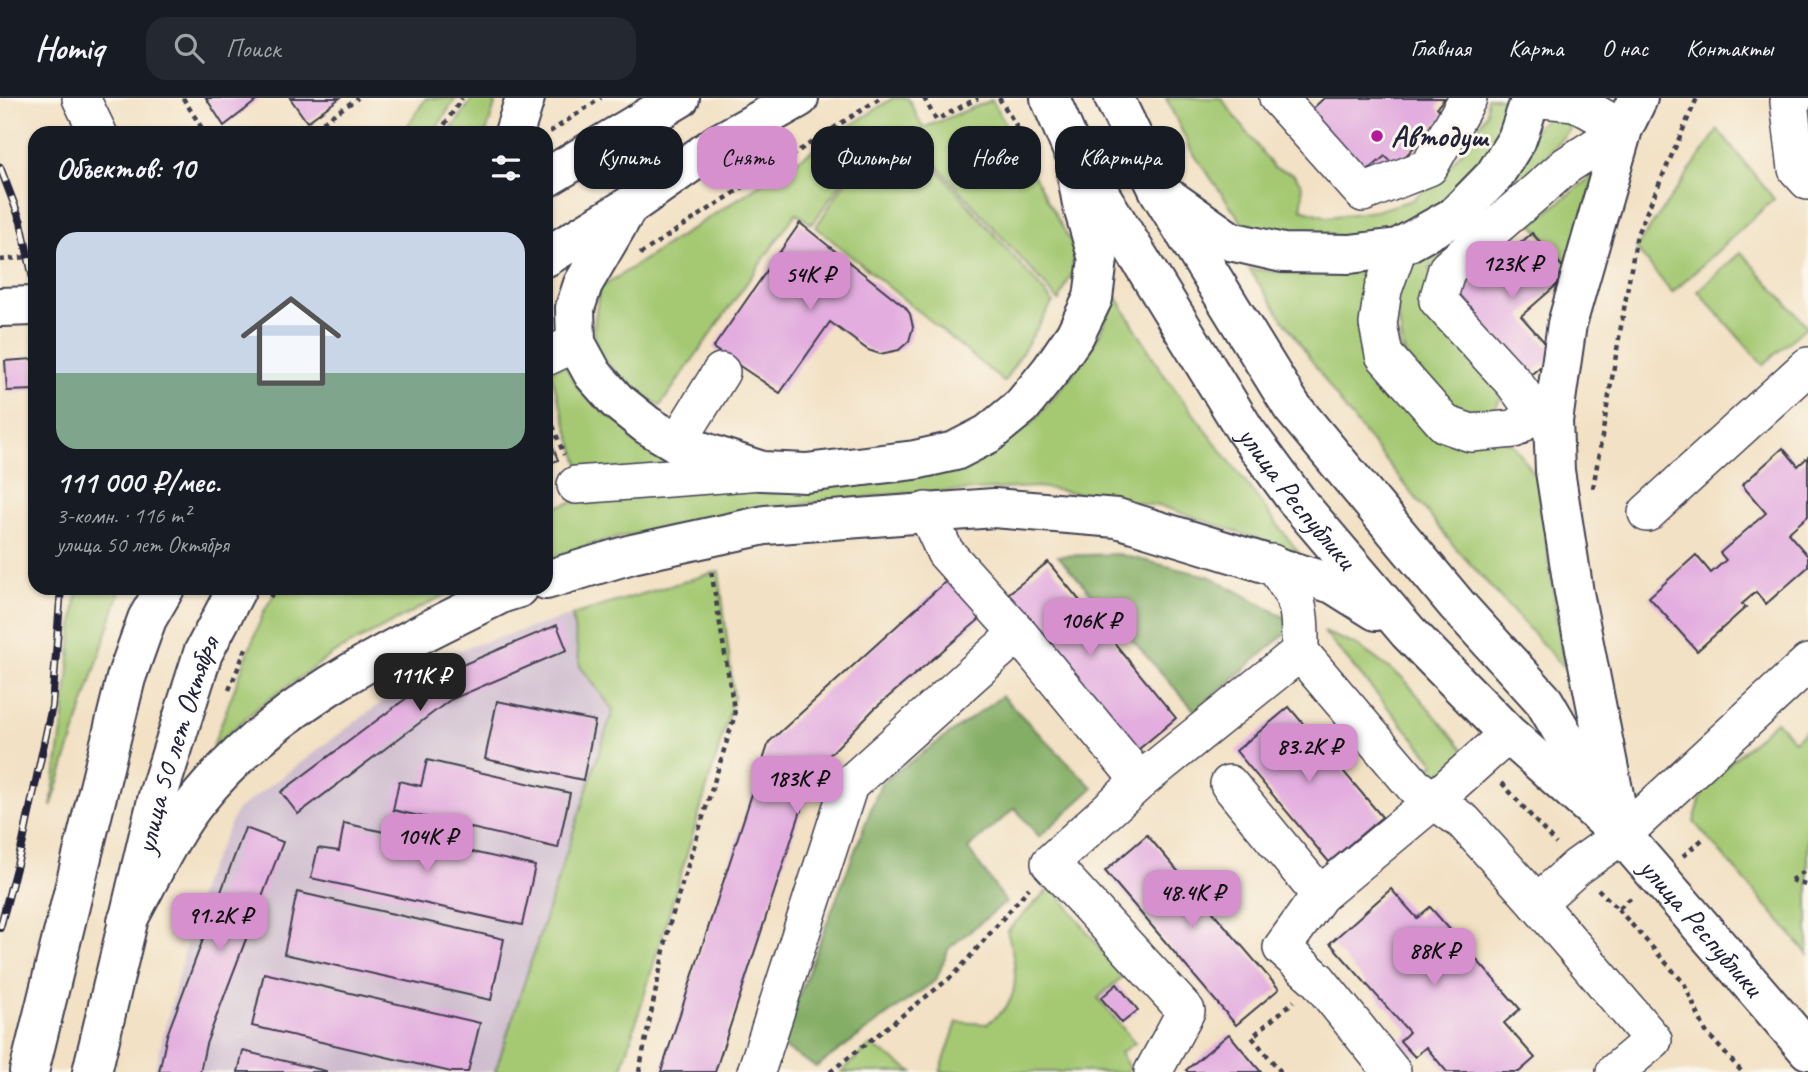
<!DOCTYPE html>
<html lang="ru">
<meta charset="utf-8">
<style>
body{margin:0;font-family:Caveat,sans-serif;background:#242831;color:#f1f3f6;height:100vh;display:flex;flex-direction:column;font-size:26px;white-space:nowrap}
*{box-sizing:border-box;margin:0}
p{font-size:23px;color:#9ea1a6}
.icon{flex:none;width:38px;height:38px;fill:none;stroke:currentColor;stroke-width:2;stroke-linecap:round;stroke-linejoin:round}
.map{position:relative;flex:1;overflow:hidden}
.sheet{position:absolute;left:28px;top:28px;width:525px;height:469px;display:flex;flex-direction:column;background:#171b24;border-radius:21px;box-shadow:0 2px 5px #0004}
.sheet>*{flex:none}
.guide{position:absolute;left:574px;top:28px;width:665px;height:63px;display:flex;gap:14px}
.price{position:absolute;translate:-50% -60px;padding:0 16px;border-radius:14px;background:#d690ce;color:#111;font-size:23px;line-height:46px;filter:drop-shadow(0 2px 4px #0008)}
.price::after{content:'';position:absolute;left:50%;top:42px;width:21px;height:16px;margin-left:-10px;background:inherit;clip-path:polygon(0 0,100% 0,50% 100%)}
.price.on{background:#222;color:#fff}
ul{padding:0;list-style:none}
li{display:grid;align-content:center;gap:14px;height:371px;padding:0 28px}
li+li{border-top:2px solid #363941}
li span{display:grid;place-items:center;height:217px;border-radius:21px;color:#555}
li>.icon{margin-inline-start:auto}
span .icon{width:126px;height:126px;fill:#fffc;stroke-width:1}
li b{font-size:30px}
h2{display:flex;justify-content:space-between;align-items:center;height:84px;padding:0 28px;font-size:30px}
.chip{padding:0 24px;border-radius:21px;background:#171b24;box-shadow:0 2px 5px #0004;font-size:24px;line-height:63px}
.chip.on{background:#d690ce;color:#111}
header{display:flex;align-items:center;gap:42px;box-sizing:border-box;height:98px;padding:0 35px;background:#171b24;border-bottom:2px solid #363941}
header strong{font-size:33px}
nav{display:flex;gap:38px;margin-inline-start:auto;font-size:24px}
.search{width:490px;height:63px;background:#242831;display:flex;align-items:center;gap:18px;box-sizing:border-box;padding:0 24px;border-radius:21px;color:#9ea1a6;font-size:26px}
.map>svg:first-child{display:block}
</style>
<header>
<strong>Homiq</strong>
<div class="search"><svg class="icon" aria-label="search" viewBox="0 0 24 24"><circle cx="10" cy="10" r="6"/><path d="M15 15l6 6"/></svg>Поиск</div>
<nav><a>Главная</a><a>Карта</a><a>О нас</a><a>Контакты</a></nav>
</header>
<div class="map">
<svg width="1808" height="974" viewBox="0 0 1808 974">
<rect width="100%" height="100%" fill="#fbf7ec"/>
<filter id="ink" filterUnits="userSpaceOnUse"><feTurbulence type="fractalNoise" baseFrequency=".0143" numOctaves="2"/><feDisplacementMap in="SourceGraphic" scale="14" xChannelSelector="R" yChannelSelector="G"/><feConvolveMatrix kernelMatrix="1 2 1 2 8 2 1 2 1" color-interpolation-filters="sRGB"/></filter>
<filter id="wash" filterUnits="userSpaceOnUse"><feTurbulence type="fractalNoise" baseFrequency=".00686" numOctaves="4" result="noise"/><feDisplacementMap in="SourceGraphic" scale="28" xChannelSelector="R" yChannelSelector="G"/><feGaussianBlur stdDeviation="1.57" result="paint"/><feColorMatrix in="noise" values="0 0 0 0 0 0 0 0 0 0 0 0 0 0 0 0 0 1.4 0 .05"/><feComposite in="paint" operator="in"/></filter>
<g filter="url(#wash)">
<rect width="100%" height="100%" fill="#f2e1c4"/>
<polygon fill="#cfbdcf" points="572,517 580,568 613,612 495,974 154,974 202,785 237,712 448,555"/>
<g fill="#a5c973" stroke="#647657" stroke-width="2">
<polygon points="426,0 456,0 433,35 403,35"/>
<polygon points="473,0 497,0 486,35 449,35"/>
<path d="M893,0H908L923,30L992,2L1074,150L1072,174L1059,203L913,40L856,64L812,126L796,115L660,308C634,289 594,267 594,230C595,217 598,204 599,191Z"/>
<polygon points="1166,0 1221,0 1274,70 1292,75 1301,85 1303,97 1301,111 1327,119 1376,113 1412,102 1442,77 1473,40 1487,14 1487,0 1512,0 1494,49 1474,80 1407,130 1363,139 1279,137 1246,130 1191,52"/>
<polygon points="1549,16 1570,20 1571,30 1502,108 1429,171 1503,296 1491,317 1460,320 1405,257 1394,196 1401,176"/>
<polygon points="1718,32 1774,101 1672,195 1636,150"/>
<polygon points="913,43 1053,204 1004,284 816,129 856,67"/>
<polygon points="1596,75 1569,168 1532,126"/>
<polygon points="1741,154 1807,228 1763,267 1698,193"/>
<polygon points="1249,171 1313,177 1376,172 1420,313 1513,346 1538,382 1564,570 1454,448 1344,310"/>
<polygon points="1116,198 1162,274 1299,455 1164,409 1038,389 896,396 751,412 603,443 546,461 546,406 549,411 609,393 985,357 1031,326 1069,281 1099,237"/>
<polygon points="565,267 579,291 603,314 698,372 583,379 550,273"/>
<polygon points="719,473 734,600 621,974 495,974 613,612 580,568 572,517"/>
<polygon points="77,490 121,490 51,709 64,619"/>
<polygon points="278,490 458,490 334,555 256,611 212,650 264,513"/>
<polygon points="1324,534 1358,548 1404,581 1470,659 1440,683 1417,679 1435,665"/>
<polygon points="1776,623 1794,643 1808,630 1808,856 1694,724 1704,688"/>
<path d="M1052,788L1122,879L1098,900L1135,945L1120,955L1130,971L1127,974H940L957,924L987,926C993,920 1004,914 1008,906C1021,887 1013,853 1007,833Z"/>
<polygon points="871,947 913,974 841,974"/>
</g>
<g fill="#84ad65" stroke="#536850" stroke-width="2">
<polygon points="1118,456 1211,479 1297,526 1195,613 1058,458"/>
<polygon points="1002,598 1093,690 1039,739 1015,710 968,751 1006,804 949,850 936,882 816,969 780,947 881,685"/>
</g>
<g id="blocks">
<g fill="#e3aedf">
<polygon points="206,0 260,0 224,28"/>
<polygon points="290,0 340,0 307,24"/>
<polygon points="1324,0 1445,0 1437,9 1444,18 1396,68 1385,58 1365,75 1308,15"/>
<polygon points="800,125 905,209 910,216 913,229 909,243 899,252 880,256 868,252 830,224 780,295 713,250"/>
<polygon points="1532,135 1569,176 1521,218 1555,256 1526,281 1447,192 1475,167 1484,177"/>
<polygon points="33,261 35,292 7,293 5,263"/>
<polygon points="546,332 558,362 546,367"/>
<polygon points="1783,350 1798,368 1808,359 1808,418 1788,435 1808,458 1808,469 1766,506 1756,494 1742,506 1746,509 1697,553 1649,499 1696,457 1711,475 1726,462 1720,455 1766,415 1742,387"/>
<polygon points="1048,464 1176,620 1133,656 1004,499"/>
<polygon points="954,476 987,515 874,611 814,673 715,974 661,974 769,644"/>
<polygon points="557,527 567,552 450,602 298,716 281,694 436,578"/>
<polygon points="497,603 595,623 583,682 485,661"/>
<polygon points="1289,609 1382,719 1329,764 1236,653"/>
<polygon points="427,662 570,695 558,750 393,712 399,683 421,688"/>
<polygon points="344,725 535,768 522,827 311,780 318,750 339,753"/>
<polygon points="245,730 283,744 206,946 200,974 159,974 167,937"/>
<polygon points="1147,737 1279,891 1236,927 1105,773"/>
<polygon points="1391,791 1417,820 1430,809 1520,911 1504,925 1535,960 1519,974 1447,974 1426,949 1415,959 1400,943 1409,934 1330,845"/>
<polygon points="297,794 504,841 491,902 284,856"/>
<polygon points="264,875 480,925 468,974 451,974 252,928"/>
<polygon points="1117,886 1138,912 1122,925 1101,900"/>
<polygon points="1229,936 1261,974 1188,974 1186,972"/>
<polygon points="243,953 326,973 326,974 238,974"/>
</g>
</g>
</g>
<g filter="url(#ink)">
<use href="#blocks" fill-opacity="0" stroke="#413f50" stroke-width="2"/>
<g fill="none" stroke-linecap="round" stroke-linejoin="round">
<g stroke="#413f50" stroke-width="40">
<g id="minor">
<polyline points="81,0 98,35"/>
<polyline points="1278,0 1363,95 1429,69 1468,0"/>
<polyline points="1531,0 1575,4 1623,31 1567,67 1447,171 1438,202 1514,285 1536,315 1553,323"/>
<polyline points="1794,0 1789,4 1797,71 1808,83"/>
<polyline points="1398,150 1383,192 1378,226 1384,257 1445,326 1471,335 1514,331 1536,315"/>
<polyline points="546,259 576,245"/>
<polyline points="677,345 721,274"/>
<polyline points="576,387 762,373"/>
<polyline points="926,413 945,454 1018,535 1140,683 1050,765 1186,913 1153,974"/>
<polyline points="1647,415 1808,268"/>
<path d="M1272,465C1300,503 1300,507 1300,554"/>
<polyline points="1140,683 1300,554 1414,688 1464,724 1537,805 1653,942 1615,974"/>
<polyline points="1229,686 1320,797"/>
<polyline points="1537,805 1577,769 1622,737 1808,565"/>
<polyline points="756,974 849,687 1018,535"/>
<polyline points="1392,974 1318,882 1282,850 1320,797 1434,702 1508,636"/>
</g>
</g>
<g stroke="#413f50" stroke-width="42">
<g id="major">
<path id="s1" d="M1050,0L1071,49L1245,332L1300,407L1408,534L1508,636L1622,737L1808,952"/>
<polyline points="1114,0 1159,93 1292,309 1457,507 1544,603 1605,708"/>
<polyline points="514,35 525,0"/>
<polyline points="546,80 680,0"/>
<polyline points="1172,102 1230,143 1283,155 1350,156 1398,150 1455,118 1494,78 1517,41 1531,0"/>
<polyline points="628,109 583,186 575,210 576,245 593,276 617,303 647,327 677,345 762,373 806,375 915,362 955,353 988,336 1022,308 1051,272 1075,237 1093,200 1098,161 1082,106 1077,78"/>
<polyline points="546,159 628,109 719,45 799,0"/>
<polyline points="0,209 35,208"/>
<polyline points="546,482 632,456 765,427 994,410 1117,420 1333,486 1376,513"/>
<polyline points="1616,707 1574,495 1555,373 1553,323 1567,226 1623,31 1638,0"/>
<path d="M127,823C150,782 170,735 200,699C279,602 394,549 503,495L519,490"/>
<polyline points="29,974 126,580 147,521 165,490"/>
<path id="s2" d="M92,974L159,694L203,555L237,490"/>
</g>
</g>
<g stroke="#413f50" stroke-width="4.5" stroke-dasharray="5 5" stroke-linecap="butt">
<polyline points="183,0 205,35"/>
<polyline points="924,0 936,22 978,0"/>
<polyline points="999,0 1041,68"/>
<polyline points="550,34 601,0"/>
<polyline points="306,35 358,0"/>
<polyline points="439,35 462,0"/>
<polyline points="640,156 880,0"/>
<polyline points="0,162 35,158"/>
<polyline points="546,309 564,357"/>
<polyline points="1593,390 1637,136 1697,0"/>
<polyline points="270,499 276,490"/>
<polyline points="229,592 247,548"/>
<polyline points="1502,685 1556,746"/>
<polyline points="1683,758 1703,741"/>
<polyline points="1791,782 1808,771"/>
<polyline points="1791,782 1808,788"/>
<polyline points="1598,791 1618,811 1632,799"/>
<polyline points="1618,811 1684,885 1706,934 1742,974"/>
<polyline points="639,974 669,828 735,617 711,472"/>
<polyline points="830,974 955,876 1029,790"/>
<polyline points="1281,974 1252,939 1294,903"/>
</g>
<use href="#minor" stroke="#fff" stroke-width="37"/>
<use href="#major" stroke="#fff" stroke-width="38"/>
<g stroke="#22223b" stroke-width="8">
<g id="rail">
<polyline points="0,69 21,124 35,190"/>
<polyline points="0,830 23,744 52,608 61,490"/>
</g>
</g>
<use href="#rail" stroke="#fbf7ec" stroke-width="5" stroke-dasharray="16" stroke-linecap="butt"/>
</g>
</g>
<circle fill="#b5179e" stroke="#fbf7ec" stroke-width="2.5" cx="1377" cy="38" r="7"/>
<g text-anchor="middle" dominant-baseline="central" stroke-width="6" stroke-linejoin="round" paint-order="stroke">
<g font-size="30" font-weight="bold" fill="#22223b" stroke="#fbf7ec" text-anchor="start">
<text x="1391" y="38">Автодуш</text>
</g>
<g font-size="30" fill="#22223b" stroke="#fbf7ec">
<text stroke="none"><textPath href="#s1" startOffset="471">улица Республики</textPath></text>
<text stroke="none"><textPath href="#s2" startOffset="338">улица 50 лет Октября</textPath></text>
<text stroke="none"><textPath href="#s1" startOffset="1062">улица Республики</textPath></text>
</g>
</g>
</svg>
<b class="price" style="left:1512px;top:203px">123K ₽</b>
<b class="price" style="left:810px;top:214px">54K ₽</b>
<b class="price" style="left:1090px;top:560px">106K ₽</b>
<b class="price on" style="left:420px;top:615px">111K ₽</b>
<b class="price" style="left:1309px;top:686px">83.2K ₽</b>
<b class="price" style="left:797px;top:718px">183K ₽</b>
<b class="price" style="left:427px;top:776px">104K ₽</b>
<b class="price" style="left:1192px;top:832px">48.4K ₽</b>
<b class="price" style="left:220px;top:855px">91.2K ₽</b>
<b class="price" style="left:1434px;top:890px">88K ₽</b>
<div class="guide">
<a class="chip">Купить</a>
<a class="chip on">Снять</a>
<a class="chip">Фильтры</a>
<a class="chip">Новое</a>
<a class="chip">Квартира</a>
</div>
<section class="sheet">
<h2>Объектов: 10<svg class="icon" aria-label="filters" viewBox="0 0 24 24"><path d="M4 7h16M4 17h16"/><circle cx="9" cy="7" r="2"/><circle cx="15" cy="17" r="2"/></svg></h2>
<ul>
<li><span style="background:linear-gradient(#c9d6e8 65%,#7fa58c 0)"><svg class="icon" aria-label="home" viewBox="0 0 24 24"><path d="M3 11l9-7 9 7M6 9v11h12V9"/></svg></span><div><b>111 000 ₽/мес.</b><p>3-комн. · 116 m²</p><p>улица 50 лет Октября</p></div></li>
</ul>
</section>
</div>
